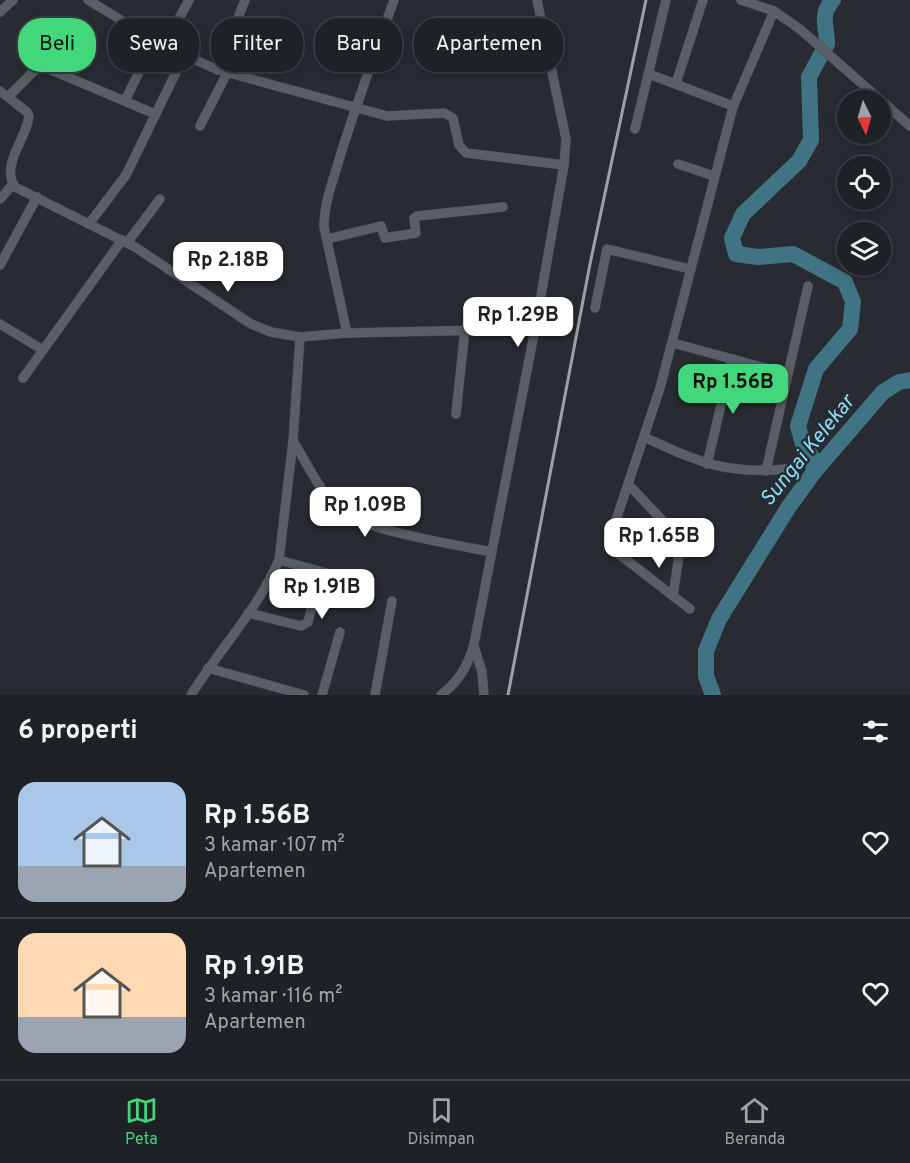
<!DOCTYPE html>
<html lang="id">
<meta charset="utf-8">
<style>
body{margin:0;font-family:Overpass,sans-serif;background:#2b2e32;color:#f1f3f6;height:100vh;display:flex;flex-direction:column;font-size:22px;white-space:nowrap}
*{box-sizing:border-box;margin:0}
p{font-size:20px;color:#a1a3a7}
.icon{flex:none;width:33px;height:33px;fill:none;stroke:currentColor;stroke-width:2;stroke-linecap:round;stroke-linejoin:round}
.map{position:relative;height:695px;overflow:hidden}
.sheet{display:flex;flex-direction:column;background:#1e2126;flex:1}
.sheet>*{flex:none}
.hud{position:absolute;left:18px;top:18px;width:600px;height:54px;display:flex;gap:12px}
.needle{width:39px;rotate:175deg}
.buttons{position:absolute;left:837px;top:90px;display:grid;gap:12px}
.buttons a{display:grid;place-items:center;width:54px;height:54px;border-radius:50%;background:#1e2126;box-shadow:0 3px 15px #0003,0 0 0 2px #3c3e43;font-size:30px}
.price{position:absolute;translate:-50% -51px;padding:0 14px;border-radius:12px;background:#fff;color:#222;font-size:20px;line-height:39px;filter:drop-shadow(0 2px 3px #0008)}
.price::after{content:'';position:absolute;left:50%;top:36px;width:18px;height:14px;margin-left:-9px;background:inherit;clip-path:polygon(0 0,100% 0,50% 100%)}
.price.active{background:#42d77b;color:#111}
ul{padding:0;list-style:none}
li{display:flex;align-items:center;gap:18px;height:150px;padding:0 18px}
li+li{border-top:2px solid #3c3e43}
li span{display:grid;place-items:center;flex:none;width:168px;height:120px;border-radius:18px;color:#555}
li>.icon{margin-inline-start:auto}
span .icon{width:72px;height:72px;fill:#fffc;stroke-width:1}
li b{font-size:26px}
h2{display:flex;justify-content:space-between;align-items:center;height:72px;padding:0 18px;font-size:26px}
.tag{padding:0 21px;border-radius:24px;background:#1e2126;box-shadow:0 3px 15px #0003,0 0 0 2px #3c3e43;font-size:21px;line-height:54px}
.tag.active{background:#42d77b;color:#111}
.tabs{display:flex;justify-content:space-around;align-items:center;height:84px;border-top:2px solid #3c3e43;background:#1e2126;font-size:16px;color:#a1a3a7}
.tabs a{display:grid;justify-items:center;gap:3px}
.tabs .active{color:#42d77b}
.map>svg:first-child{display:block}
</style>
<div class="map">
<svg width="910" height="695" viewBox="0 0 910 695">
<rect width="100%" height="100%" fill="#282c32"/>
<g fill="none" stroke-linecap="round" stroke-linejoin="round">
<g stroke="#407484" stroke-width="16">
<path d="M814,472L812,457L803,444L798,426L816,369L850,329L853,302L845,282L793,254L758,257L736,254L732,238L743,214L799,161L811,140L809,77L827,44C827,27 819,15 833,0"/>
<polyline points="713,695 706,676 706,651 719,619 788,508 814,472 883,392 899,382 910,380"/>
</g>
<g stroke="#46494f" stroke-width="10">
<g id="minor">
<polyline points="88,0 164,46 218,70 387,116 444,113 453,118 459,145 466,153 564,165"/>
<polyline points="741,0 774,11 801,30 910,126"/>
<polyline points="0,12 13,0"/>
<polyline points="164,46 189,0"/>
<polyline points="218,70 245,0"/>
<polyline points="649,74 733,106"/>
<polyline points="676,83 703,0"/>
<path d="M0,91L27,112L29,116C27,139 0,164 15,187L135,247L251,324L271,332L300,337L347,333L535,329"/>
<polyline points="8,97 36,69 44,67 155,114"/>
<polyline points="125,101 154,41"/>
<polyline points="200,126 227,73"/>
<polyline points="635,129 666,0"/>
<polyline points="678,164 714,176"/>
<polyline points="0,199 13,184"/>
<polyline points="89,224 126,175 184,56"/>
<polyline points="327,239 381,226 385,238 416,233 414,218 417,216 503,207"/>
<polyline points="127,243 160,199"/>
<polyline points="0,265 37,197"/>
<polyline points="595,308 607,249 690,269"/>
<polyline points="0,324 43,350"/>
<path d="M347,333L324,227C324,200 335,176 342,150C358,100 376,50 394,0"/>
<polyline points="673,343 787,374"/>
<polyline points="23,378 122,240"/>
<polyline points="456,414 465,329"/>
<path d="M644,437C696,461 726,475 785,469"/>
<path d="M293,441C307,463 320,492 339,510C358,529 461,546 492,552"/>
<polyline points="707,464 732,359"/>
<polyline points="766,471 808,286"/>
<polyline points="629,485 678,537 680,548 673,596"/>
<polyline points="279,560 330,574"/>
<polyline points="690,609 611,548 609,541 660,388 733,107 774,11"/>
<polyline points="248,613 301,626 308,622 313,602 312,598 266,585"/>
<polyline points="474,646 482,672 484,695"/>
<polyline points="208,668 304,695"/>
<path d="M191,695C219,650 258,609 279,560L293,441L300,337"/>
<polyline points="322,695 340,632"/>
<polyline points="375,695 392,601"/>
<path d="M441,695C459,681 468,666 474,644L535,329L564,165L566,139L537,0"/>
</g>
</g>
<use href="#minor" stroke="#5a5e66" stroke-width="9"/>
<polyline stroke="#9da0a5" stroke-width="3" points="508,695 590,264 646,0"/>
</g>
<g text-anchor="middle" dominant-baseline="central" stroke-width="5" stroke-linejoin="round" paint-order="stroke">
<g font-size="21" font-style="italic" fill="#89dff9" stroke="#282c32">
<text transform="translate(808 451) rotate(-51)">Sungai Kelekar</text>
</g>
</g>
</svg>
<div class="buttons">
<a><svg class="needle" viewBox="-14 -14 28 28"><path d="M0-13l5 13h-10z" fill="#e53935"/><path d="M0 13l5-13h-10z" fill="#a1a3a7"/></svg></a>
<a><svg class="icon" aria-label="locate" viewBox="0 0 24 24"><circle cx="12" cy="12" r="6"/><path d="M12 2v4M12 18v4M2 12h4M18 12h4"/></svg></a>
<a><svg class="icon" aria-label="layers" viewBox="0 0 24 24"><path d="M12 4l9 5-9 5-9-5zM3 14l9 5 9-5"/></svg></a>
</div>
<b class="price" style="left:228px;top:293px">Rp 2.18B</b>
<b class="price" style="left:518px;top:348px">Rp 1.29B</b>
<b class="price active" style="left:733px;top:415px">Rp 1.56B</b>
<b class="price" style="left:365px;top:538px">Rp 1.09B</b>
<b class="price" style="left:659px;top:569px">Rp 1.65B</b>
<b class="price" style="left:322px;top:620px">Rp 1.91B</b>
<div class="hud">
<a class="tag active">Beli</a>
<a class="tag">Sewa</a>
<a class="tag">Filter</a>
<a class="tag">Baru</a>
<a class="tag">Apartemen</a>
</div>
</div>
<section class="sheet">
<h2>6 properti<svg class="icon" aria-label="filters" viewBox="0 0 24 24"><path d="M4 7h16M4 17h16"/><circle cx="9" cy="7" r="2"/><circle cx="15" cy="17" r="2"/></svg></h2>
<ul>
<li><span style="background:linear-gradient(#a9c7e8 70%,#9aa5b1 0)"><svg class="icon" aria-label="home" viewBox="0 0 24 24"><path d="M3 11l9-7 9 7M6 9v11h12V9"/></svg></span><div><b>Rp 1.56B</b><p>3 kamar · 107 m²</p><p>Apartemen</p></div><svg class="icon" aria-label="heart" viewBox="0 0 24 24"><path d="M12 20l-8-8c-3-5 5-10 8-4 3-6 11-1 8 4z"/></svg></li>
<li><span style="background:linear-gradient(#ffd9b3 70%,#9aa5b1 0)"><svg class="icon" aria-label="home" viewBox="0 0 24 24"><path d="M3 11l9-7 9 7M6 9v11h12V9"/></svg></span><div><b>Rp 1.91B</b><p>3 kamar · 116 m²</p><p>Apartemen</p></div><svg class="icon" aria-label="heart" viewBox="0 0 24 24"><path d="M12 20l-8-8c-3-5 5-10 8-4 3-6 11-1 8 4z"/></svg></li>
</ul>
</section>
<nav class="tabs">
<a class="active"><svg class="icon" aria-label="map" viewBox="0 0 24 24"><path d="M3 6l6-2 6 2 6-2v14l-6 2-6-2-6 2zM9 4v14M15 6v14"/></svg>Peta</a>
<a><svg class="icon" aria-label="saved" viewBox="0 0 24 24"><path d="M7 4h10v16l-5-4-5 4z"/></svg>Disimpan</a>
<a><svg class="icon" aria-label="home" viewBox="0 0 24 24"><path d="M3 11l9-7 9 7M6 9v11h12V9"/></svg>Beranda</a>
</nav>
